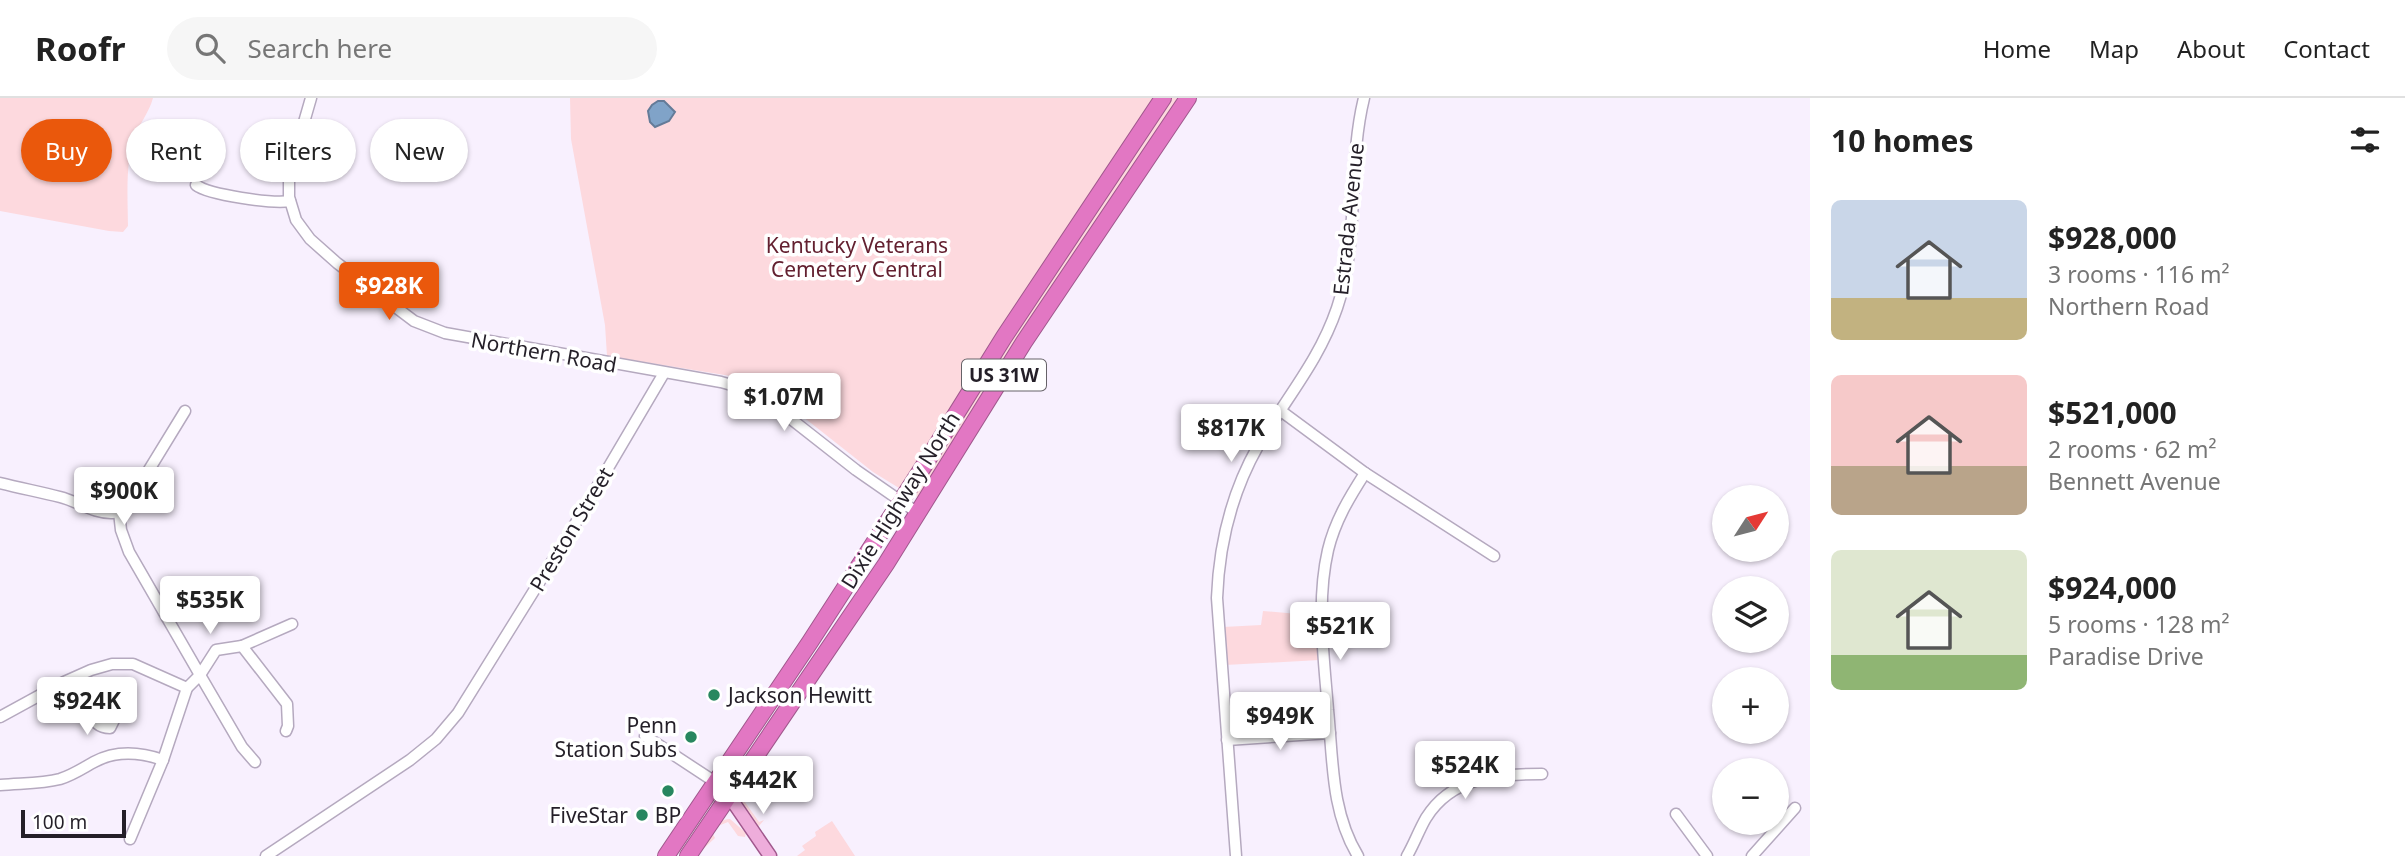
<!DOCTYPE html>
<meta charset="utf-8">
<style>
body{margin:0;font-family:"Noto Sans",sans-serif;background:#f6f6f6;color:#222;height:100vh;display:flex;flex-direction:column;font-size:26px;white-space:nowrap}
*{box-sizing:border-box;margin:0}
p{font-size:23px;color:#767676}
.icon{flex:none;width:38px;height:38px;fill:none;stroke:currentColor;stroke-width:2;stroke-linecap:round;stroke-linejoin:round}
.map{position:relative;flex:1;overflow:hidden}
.side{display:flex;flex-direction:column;background:#fff;width:595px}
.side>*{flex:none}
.top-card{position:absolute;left:21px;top:21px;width:665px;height:63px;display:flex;gap:14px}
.needle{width:46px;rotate:54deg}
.fabs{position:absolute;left:1712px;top:387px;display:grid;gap:14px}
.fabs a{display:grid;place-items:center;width:77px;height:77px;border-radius:50%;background:#fff;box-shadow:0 2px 5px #0004;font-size:35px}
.scale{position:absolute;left:21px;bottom:18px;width:105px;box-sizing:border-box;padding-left:7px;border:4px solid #241f28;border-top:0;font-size:19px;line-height:24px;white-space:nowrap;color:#241f28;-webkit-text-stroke:5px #fff;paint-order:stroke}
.price{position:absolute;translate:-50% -60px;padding:0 16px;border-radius:7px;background:#fff;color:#222;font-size:23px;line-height:46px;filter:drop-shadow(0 2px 4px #0008)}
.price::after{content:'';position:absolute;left:50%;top:42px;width:21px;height:16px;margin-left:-10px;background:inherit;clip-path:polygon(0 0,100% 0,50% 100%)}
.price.active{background:#ea580c;color:#fff}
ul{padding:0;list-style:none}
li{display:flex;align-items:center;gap:21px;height:175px;padding:0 21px}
li span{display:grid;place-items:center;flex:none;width:196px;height:140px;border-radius:10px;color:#555}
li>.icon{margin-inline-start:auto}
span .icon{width:84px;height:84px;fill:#fffc;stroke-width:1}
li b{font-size:30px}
h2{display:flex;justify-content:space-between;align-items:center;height:84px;padding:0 21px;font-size:30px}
.pill{padding:0 24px;border-radius:32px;background:#fff;box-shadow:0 2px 5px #0004;font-size:24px;line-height:63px}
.pill.active{background:#ea580c;color:#fff}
header{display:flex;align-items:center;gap:42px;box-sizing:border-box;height:98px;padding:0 35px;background:#fff;border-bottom:2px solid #e0e0e0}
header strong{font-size:33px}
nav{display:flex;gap:38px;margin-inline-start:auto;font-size:24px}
.search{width:490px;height:63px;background:#f6f6f6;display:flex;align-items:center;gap:18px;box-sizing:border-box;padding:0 24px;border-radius:38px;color:#767676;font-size:26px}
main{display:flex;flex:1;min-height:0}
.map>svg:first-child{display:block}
</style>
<header>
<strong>Roofr</strong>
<div class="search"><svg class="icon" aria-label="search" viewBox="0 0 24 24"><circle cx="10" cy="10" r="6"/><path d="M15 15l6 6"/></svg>Search here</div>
<nav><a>Home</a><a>Map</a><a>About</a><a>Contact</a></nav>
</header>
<main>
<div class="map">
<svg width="1810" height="758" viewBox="0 0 1810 758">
<rect width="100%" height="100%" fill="#f8f0fe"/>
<g fill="#fdd9de">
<path d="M0,0H153C149,15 139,26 134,40C125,68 128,100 128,128L123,134L109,133L0,113Z"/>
<polygon points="570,0 1155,0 905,386 899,390 873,374 769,292 737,279 607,258 605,227 571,41"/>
<polygon points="1170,0 1177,0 1175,5 920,399 914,398 913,396 947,339"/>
<polygon points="1263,513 1298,516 1316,514 1320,562 1225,567 1223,529 1261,527"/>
<polygon points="744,689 748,694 742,700 759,724 764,722 759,728 756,727 738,701 738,695"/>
<path d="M730,721L746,735L745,739L738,738L728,724L718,728L713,736L715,740L701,753C708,739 713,722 730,721Z"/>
<polygon points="832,723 855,758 797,758 805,752 802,748 816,738 815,734"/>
</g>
<polygon fill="#80a3c8" stroke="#647b98" stroke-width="2" points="658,3 664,3 675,14 669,23 655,29 650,24 648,13 652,7"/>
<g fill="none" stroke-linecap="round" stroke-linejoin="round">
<g stroke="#b5a9bf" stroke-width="13">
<g id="minor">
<polyline points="311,0 289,76 289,99 296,122 310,141 337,165 414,223 445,235 721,284 742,290 763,299 856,372 918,415"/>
<path d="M196,87C209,97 273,106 290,103"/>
<polyline points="1281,313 1365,375 1494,458"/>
<path d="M0,385C20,390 40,394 60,399C77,403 94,416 113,415C123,415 128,406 133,398L185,313"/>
<polyline points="119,414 121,432 129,454 200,577 187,590 163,662 130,741"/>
<polyline points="242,548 292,526"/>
<path d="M58,588C66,593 76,598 82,604C93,615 92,630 110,630L116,618"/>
<polyline points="0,619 64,584 91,572 112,566 133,566 187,590"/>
<polyline points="645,638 709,680 729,698"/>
<polyline points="1227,642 1330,635"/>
<polyline points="255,664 242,649 200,577 216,552 242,548 287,606 288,628 286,633"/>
<path d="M0,687C20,685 41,686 60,681C73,677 83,670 94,664C116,652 140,654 163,662"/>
<polyline points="1676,716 1707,758"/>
<polyline points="266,758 410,662 436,641 458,615 571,433 664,275"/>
<path d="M1236,758L1217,500C1219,447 1232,394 1258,348C1286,300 1319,263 1337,210C1360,143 1347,69 1364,0"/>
<path d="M1358,758C1331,714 1333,662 1328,612C1324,560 1316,504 1328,452C1335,423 1349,400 1365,375"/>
<path d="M1407,758C1414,746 1419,732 1426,720C1452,678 1498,676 1542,676"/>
<polyline points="1752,758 1795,710"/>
</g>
</g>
<g stroke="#a0588d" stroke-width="15">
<polyline id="major" points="729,698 770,758"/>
</g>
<g stroke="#a0588d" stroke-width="18">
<g id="highway">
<polyline points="666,758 810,544 925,366 1004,239 1163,0"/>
<polyline points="688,758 886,466 1024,244 1188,0"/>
</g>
</g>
<use href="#minor" stroke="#fff" stroke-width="10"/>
<use href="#major" stroke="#eeaddb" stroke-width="12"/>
<use href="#highway" stroke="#e277c3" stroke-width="16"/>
</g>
<g fill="#28875f" stroke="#fff" stroke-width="2.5">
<circle cx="714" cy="597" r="7"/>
<circle cx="691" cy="639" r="7"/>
<circle cx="668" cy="693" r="7"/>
<circle cx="642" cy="717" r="7"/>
</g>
<g text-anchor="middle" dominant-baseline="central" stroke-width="7" stroke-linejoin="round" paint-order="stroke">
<rect fill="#fff" stroke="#666268" stroke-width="2" x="962" y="261.5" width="84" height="31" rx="5"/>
<g font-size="19" font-weight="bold" fill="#241f28">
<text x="1004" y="277">US 31W</text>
</g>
<g font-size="21" fill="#241f28" stroke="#fff">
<text transform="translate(1348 121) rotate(-84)">Estrada Avenue</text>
<text transform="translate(544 254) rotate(10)">Northern Road</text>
<text transform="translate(900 402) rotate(-58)">Dixie Highway North</text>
<text transform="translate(571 431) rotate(-59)">Preston Street</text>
</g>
<g font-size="21" fill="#632030" stroke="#fff">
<text x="857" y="147">Kentucky Veterans<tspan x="857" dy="24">Cemetery Central</tspan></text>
</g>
<g font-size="21" fill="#241f28" stroke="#fff" text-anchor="end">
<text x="728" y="597" text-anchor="start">Jackson Hewitt</text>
<text x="677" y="627">Penn<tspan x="677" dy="24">Station Subs</tspan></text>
<text x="628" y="717">FiveStar</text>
<text x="668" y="717" text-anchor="middle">BP</text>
</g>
</g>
</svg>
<div class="fabs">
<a><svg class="needle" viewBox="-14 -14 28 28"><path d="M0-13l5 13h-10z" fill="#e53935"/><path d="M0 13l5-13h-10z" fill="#767676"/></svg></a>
<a><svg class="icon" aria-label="layers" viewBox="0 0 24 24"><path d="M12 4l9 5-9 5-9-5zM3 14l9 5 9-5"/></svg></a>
<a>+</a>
<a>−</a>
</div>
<div class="scale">100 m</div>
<b class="price active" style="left:389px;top:224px">$928K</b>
<b class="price" style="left:784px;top:335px">$1.07M</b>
<b class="price" style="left:1231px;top:366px">$817K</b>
<b class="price" style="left:124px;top:429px">$900K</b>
<b class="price" style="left:210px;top:538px">$535K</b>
<b class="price" style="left:1340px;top:564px">$521K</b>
<b class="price" style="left:87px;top:639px">$924K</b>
<b class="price" style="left:1280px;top:654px">$949K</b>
<b class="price" style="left:1465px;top:703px">$524K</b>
<b class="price" style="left:763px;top:718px">$442K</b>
<div class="top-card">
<a class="pill active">Buy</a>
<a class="pill">Rent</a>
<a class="pill">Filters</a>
<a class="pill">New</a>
</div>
</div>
<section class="side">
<h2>10 homes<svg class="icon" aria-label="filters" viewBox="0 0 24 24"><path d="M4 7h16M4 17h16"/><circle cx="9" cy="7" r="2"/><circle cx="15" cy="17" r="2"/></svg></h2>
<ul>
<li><span style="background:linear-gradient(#c9d6e8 70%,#c2b280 0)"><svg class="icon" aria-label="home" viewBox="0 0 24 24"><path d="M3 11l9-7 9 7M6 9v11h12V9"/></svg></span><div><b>$928,000</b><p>3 rooms · 116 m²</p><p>Northern Road</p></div></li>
<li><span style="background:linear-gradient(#f6c9c9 65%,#b9a48a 0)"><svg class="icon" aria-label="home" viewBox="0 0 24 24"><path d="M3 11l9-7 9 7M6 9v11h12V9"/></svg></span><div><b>$521,000</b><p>2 rooms · 62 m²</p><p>Bennett Avenue</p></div></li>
<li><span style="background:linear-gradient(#dfe7d0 75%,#8fb573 0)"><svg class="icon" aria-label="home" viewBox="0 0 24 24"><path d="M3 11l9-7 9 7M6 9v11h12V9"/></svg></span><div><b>$924,000</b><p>5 rooms · 128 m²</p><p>Paradise Drive</p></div></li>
</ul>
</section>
</main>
